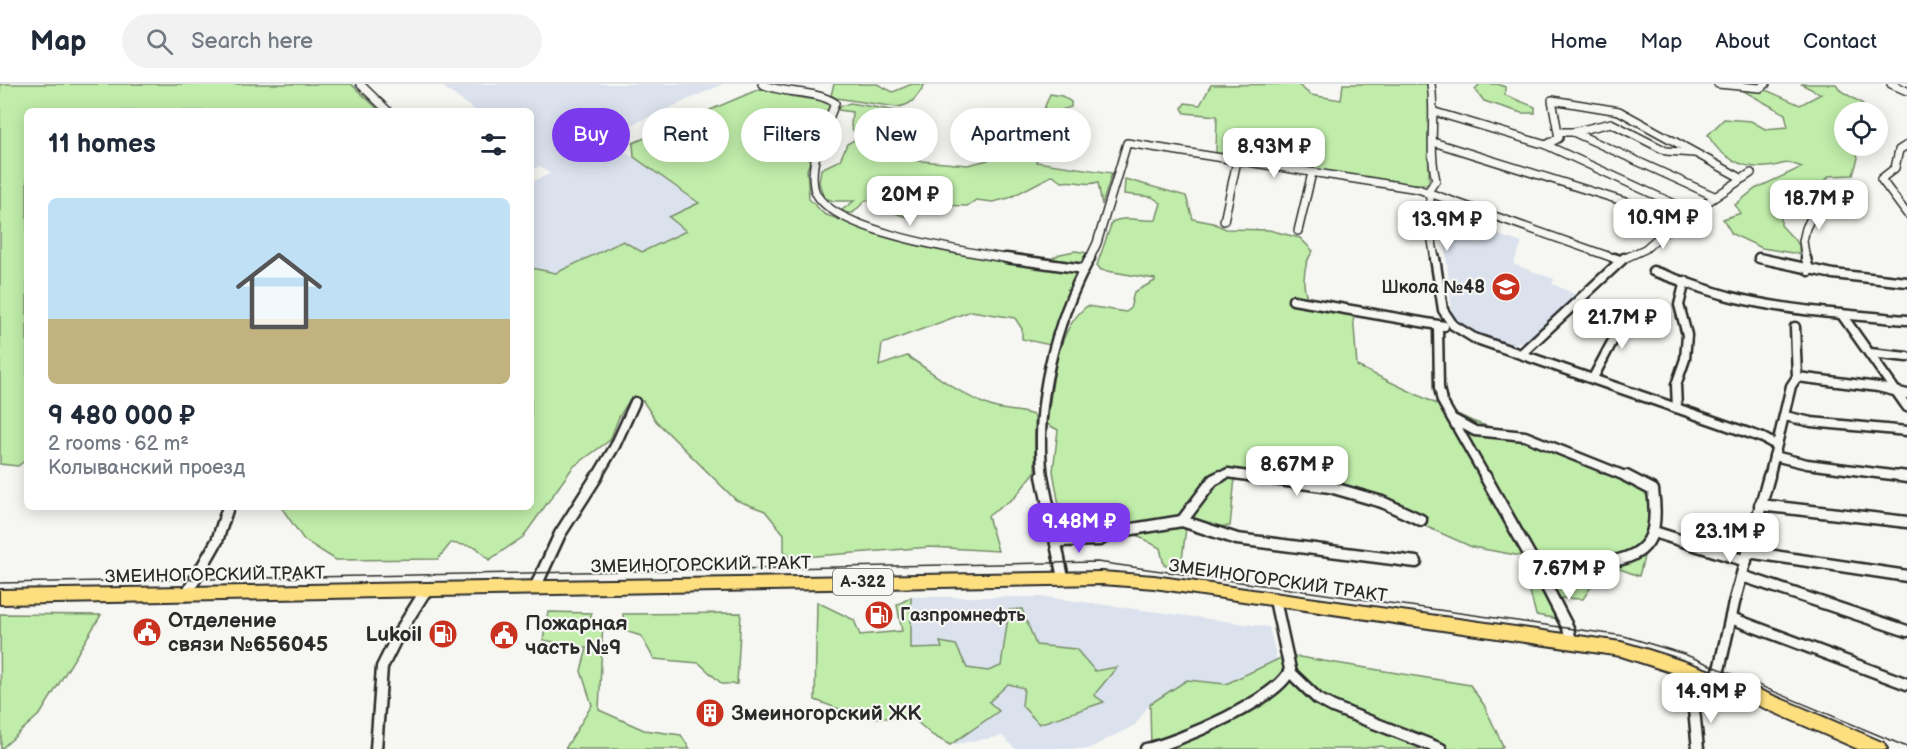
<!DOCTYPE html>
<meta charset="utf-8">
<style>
body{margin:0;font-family:"Balsamiq Sans",sans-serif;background:#f2f2f3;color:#1f2937;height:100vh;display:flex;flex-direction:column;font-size:22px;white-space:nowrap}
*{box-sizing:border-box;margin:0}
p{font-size:20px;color:#747a83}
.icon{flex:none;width:33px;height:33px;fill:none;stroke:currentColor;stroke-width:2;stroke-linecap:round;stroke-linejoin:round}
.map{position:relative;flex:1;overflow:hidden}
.drawer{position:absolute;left:24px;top:24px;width:510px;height:402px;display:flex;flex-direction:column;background:#fff;border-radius:9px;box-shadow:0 3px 15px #0003}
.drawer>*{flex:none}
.banner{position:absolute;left:552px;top:24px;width:570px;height:54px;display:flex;gap:12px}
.fabs{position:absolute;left:1834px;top:18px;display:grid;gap:12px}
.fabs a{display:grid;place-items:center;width:54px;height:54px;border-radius:50%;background:#fff;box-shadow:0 3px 15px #0003;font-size:30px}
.price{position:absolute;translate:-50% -51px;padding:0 14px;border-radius:12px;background:#fff;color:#222;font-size:20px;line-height:39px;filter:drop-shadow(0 2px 3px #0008)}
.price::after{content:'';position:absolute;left:50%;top:36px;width:18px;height:14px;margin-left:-9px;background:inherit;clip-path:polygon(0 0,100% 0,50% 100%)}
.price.current{background:#7c3aed;color:#fff}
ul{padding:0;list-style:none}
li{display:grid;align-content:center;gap:12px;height:318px;padding:0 24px}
li span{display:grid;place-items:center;height:186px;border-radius:9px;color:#555}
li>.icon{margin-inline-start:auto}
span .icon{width:108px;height:108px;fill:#fffc;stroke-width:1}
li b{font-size:26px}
h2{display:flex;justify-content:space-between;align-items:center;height:72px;padding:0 24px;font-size:26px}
.pill{padding:0 21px;border-radius:27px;background:#fff;box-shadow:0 3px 15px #0003;font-size:21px;line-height:54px}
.pill.current{background:#7c3aed;color:#fff}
header{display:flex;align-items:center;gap:36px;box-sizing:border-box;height:84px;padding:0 30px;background:#fff;border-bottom:2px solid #e0e1e3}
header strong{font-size:28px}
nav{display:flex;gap:33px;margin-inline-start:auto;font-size:21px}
.search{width:420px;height:54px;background:#f2f2f3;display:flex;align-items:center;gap:15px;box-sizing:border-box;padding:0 21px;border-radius:33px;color:#747a83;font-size:22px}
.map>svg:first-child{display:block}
</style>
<header>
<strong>Map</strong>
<div class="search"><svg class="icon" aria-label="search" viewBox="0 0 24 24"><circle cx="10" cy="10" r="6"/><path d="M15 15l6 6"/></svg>Search here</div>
<nav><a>Home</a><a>Map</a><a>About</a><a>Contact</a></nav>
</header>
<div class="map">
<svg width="1907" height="665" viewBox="0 0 1907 665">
<rect width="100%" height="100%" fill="#f6f6f2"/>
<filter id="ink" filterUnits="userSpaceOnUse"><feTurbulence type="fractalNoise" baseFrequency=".0167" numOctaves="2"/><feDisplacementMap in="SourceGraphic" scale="12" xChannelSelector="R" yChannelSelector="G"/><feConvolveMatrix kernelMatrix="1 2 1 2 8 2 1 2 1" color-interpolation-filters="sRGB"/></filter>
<g filter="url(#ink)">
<g fill="#dbe2ed">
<polygon points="453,0 723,0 604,53 699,120 670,134 686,147 642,168 623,158 556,189 531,184 531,98 550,90 540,82 531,86 531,27 476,27 443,3"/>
<polygon points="1486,147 1522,159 1513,180 1554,195 1552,200 1577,211 1525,260 1517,258 1512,264 1467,246 1455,237 1452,229 1444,150 1481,159"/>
<polygon points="911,513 1045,513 1269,543 1277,576 1226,600 1187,596 1150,620 1135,641 1088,665 1016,665 1002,652 950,661 911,565"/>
</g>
<g fill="#c0edaa" stroke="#768c6a" stroke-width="1.5">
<polygon points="0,0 351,0 380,27 27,27 27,375 18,382 0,380"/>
<path d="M834,0H877L893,8L912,0H925C916,13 913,22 896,23L836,14L831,11Z"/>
<polygon points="1297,0 1311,11 1341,16 1343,0 1429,0 1429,100 1398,100 1216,69 1217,32 1185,29 1182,24 1185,19 1200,21 1211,1"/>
<polygon points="1480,0 1498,0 1505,3 1505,11 1535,23 1535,29 1522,29 1484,17 1475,5"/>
<path d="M1801,0H1836L1841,7L1863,20L1852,28H1845V62H1855L1858,74L1853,91L1829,92L1819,105L1796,112L1781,124V141L1799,161V170L1762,164L1732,150L1723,135L1741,129L1735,121L1755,105L1802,83C1781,75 1785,82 1766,83C1741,85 1719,72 1708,51L1724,35L1751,37L1765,45L1788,43L1785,30L1733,1L1759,3L1800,21L1821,10Z"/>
<path d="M766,5L789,12L831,18L807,86L809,115L824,130L888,153L935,165L1079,187L1050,261L1022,255V245L1015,234L971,227L882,260L879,282L907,272C934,289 960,311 990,322C1005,328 1021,325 1035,332V388L1015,413L988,432L998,467L930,463L791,474L784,467V450L765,427L736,416L656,337L643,317L630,315L619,333L610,356L573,383L523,453L489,476L476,463L451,459L438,475L336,476L304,456L281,423H531V184L556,189L623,157L642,168L686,147L669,133L699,119L634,73L633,59L757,6Z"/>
<polygon points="1050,10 1062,12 1071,18 1071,23 1052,29 1047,28 1047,26 1044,25"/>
<path d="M850,19L902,28L906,34L887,67L897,75L968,81L988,76L994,63L1016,65L1020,61L1019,57C1026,49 1037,51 1046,54L1036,78L1112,89L1102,121L1098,98C1086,103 1075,95 1062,98L1053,91L1009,114L993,118L976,116L967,122L940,121L907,133L886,126L889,116L881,114L875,117L866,116L853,129H846L842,126L854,117H834L824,114L819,99L821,85L840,76L847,60L858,54L851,43L852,28L839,26L838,23Z"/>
<path d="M1125,95L1186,112L1193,135L1213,139L1226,145L1269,146L1300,154L1313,167C1303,180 1298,212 1316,222C1325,227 1342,228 1353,230L1357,282L1472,337L1644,397L1658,419L1639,492L1606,480L1583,515L1558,514L1566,536L1536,531L1521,472L1472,463L1416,438L1343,411L1235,394L1230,442L1186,444L1181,483L1164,481L1160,464L1136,451L1073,452L1063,444L1053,387L1058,346L1047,340C1053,301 1054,248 1087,222L1126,228L1130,225L1134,208L1155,197V195L1101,186L1097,181L1112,138C1127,131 1140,138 1156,136L1161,119L1152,113L1124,110Z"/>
<polygon points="1075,167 1088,169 1081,180 1049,176 1060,170"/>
<polygon points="911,513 911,565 942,564 940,558 956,561 967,584 988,587 1001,582 1009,526 1022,525 1036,561 1076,565 1095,587 1117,583 1094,611 1104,618 1039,640 1022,622 1024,604 1008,600 989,618 999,627 950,661 932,651 914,635 860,633 815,616 817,518 854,536 860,551 902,547 897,521"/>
<polygon points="548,528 592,529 590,536 603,536 599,626 644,646 681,651 690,665 565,665 592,621 581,587 587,564 543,556"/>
<polygon points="741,529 737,600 722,600 699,579 654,575 641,552 622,546 623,530"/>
<polygon points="0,530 101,531 41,629 1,665"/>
<polygon points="1287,571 1470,601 1484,621 1503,662 1501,665 1389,665 1382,662 1357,665 1151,665 1150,620 1187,596 1226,600"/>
</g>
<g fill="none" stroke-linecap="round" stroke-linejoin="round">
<g stroke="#2b2b2b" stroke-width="10">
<g id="minor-far2">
<polyline points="360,0 388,27"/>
<path d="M762,0C785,11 814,5 835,19C826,44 809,76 814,103C822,148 976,169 1016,176"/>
<polyline points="1718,0 1760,4 1766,0"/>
<polyline points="1891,0 1907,7"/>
<polyline points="1435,28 1546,61 1692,128"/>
<polyline points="1559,48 1573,48 1714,112"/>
<polyline points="1573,48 1611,39 1666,67 1694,69"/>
<polyline points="1433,58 1632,120 1673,141"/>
<polyline points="1546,61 1559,54 1552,16 1619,27 1741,94"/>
<polyline points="1907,61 1899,66 1895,84 1881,95 1907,130"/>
<polyline points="1427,109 1430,113 1430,144 1435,176"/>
<path d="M1427,109L1436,96C1428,64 1436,32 1431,0"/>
<polyline points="1224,137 1237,77"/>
<polyline points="1298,147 1312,89"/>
<polyline points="1759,174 1764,176"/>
<polyline points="1089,176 1097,159 1127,59 1418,105 1619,176"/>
<polyline points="1621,176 1645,165 1673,141 1751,89"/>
<polyline points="1806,176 1803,157 1806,144 1821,114 1836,106"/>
</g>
</g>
<g stroke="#2b2b2b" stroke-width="13">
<g id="minor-far1">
<polyline points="1006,174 1084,185"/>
<polyline points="1435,174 1443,226 1453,241 1474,254 1763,354 1776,361"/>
<polyline points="1614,174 1620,176"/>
<polyline points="1759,174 1833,190 1907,198"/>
<polyline points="1806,174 1809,187"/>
<path d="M1653,187C1679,196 1705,206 1732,213C1789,227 1849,231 1907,236"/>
<polyline points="1293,216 1444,242"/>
<polyline points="1842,231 1907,323"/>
<polyline points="1438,242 1439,304 1442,317 1486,394"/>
<polyline points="1870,269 1907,273"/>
<polyline points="1521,270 1624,174"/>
<polyline points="1797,293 1878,303 1907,310"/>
<polyline points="1593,294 1629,226"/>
<polyline points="1677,324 1676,301 1685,275 1687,251 1679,221 1685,197"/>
<polyline points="1785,332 1811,338 1907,347"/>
<polyline points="1455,336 1475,347 1525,352 1630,394"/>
<polyline points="1774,372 1807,380 1907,393"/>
<polyline points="596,394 615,362 635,318"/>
<path d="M1043,394C1034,319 1055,239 1090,174"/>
<polyline points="1218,394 1228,389 1262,394"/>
<polyline points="1769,394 1791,302 1797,293 1795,243"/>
</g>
</g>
<g stroke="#2b2b2b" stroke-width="15">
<g id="minor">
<polyline points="1042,392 1063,494"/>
<polyline points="1251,392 1330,403 1382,418 1421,436"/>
<polyline points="1485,392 1538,486 1568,544 1571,557"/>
<polyline points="1900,392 1907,393"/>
<polyline points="1760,421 1907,438"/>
<polyline points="1182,437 1213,396 1221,392"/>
<polyline points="1654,448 1746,477"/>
<polyline points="1057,457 1100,456 1108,449 1182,437 1237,455 1416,478"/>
<polyline points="1748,468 1907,492"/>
<path d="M1613,477C1655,470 1658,443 1653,406L1626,392"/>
<polyline points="1742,492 1907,547"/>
<polyline points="535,504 560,450 597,392"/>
<polyline points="186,511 217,457 228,423"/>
<polyline points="1731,534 1907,600"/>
<polyline points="1290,588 1318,615 1333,623 1441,665"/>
<polyline points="1717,595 1734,519 1769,392"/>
<polyline points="1693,616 1698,665"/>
<polyline points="376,665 382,583 399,549 426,506"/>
<path d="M1146,665C1176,659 1282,614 1290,585L1275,516"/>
</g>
</g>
<g stroke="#2b2b2b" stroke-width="4">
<path id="highway" d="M1102,488L1154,492L1621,558C1712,583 1798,622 1884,659L1887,665H1858L1714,602L1621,572L1154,504L1102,500L0,520V506Z"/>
</g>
<use href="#minor-far2" stroke="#f6f6f2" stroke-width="7"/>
<use href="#minor-far1" stroke="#f6f6f2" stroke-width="8"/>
<use href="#minor" stroke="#f6f6f2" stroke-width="10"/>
<use href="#highway" fill="#fddf80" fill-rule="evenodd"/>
<polyline stroke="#2b2b2b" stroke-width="1.5" points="0,499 1097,478 1624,552 1684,570 1907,663"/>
</g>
</g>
<defs>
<g id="school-disc" transform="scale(1.5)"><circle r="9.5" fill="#c8321e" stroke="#f6f6f2"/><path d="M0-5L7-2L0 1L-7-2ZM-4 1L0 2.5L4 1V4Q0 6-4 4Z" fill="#fff"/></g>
<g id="fuel-disc" transform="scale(1.5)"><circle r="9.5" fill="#c8321e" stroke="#f6f6f2"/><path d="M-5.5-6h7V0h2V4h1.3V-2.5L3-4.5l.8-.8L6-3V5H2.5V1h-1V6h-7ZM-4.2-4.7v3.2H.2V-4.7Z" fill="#fff"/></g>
<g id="civic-disc" transform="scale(1.5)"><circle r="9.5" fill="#c8321e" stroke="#f6f6f2"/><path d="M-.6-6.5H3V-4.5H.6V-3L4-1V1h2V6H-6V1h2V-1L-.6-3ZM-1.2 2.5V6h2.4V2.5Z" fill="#fff"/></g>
<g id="building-disc" transform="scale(1.5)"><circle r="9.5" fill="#c8321e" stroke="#f6f6f2"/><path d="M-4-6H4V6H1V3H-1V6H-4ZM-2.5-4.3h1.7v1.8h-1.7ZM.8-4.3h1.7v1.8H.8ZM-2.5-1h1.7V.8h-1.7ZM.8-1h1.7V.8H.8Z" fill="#fff"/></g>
</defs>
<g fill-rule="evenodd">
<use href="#school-disc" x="1506" y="203"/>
<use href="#fuel-disc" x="879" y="531"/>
<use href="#civic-disc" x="147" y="548"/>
<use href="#fuel-disc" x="443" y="550"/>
<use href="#civic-disc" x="504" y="551"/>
<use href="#building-disc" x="710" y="629"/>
</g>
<g text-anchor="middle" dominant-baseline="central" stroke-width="4.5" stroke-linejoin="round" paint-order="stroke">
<rect fill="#f6f6f2" stroke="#686867" stroke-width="1.5" x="833" y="485" width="60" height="26" rx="4.5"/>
<g font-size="16" font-weight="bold" fill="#2b2b2b">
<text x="863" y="498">А-322</text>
</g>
<g font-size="18" font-weight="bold" fill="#2b2b2b" stroke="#f6f6f2" text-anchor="end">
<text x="1485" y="203">Школа №48</text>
<text x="900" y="531" text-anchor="start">Газпромнефть</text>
</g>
<g font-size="18" fill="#2b2b2b" stroke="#f6f6f2">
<text transform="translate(701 481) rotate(-1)">ЗМЕИНОГОРСКИЙ ТРАКТ</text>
<text transform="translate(215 491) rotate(-1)">ЗМЕИНОГОРСКИЙ ТРАКТ</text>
<text transform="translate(1278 497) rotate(8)">ЗМЕИНОГОРСКИЙ ТРАКТ</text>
</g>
<g font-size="21" font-weight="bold" fill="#2b2b2b" stroke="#f6f6f2" text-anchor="start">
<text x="168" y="536">Отделение<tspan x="168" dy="24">связи №656045</tspan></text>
<text x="525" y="539">Пожарная<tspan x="525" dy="24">часть №9</tspan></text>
<text x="422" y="550" text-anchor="end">Lukoil</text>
<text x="731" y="629">Змеиногорский ЖК</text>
</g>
</g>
</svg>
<div class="fabs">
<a><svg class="icon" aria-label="locate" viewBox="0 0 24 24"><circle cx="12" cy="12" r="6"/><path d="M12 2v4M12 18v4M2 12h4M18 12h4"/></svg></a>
</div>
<b class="price" style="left:1274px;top:95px">8.93M ₽</b>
<b class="price" style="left:910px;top:143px">20M ₽</b>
<b class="price" style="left:1819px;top:147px">18.7M ₽</b>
<b class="price" style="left:1663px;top:166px">10.9M ₽</b>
<b class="price" style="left:1447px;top:168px">13.9M ₽</b>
<b class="price" style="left:1622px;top:266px">21.7M ₽</b>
<b class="price" style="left:1297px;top:413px">8.67M ₽</b>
<b class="price current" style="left:1079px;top:470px">9.48M ₽</b>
<b class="price" style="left:1730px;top:480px">23.1M ₽</b>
<b class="price" style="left:1569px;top:517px">7.67M ₽</b>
<b class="price" style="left:1711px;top:640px">14.9M ₽</b>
<div class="banner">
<a class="pill current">Buy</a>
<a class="pill">Rent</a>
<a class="pill">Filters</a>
<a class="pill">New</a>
<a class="pill">Apartment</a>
</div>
<section class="drawer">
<h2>11 homes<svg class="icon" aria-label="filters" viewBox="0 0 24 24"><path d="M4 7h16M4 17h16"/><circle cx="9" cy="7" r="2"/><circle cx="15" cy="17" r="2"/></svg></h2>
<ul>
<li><span style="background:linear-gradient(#bfe0f5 65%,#c2b280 0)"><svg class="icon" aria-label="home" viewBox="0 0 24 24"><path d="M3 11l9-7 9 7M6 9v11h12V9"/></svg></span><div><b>9 480 000 ₽</b><p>2 rooms · 62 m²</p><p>Колыванский проезд</p></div></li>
</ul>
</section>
</div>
